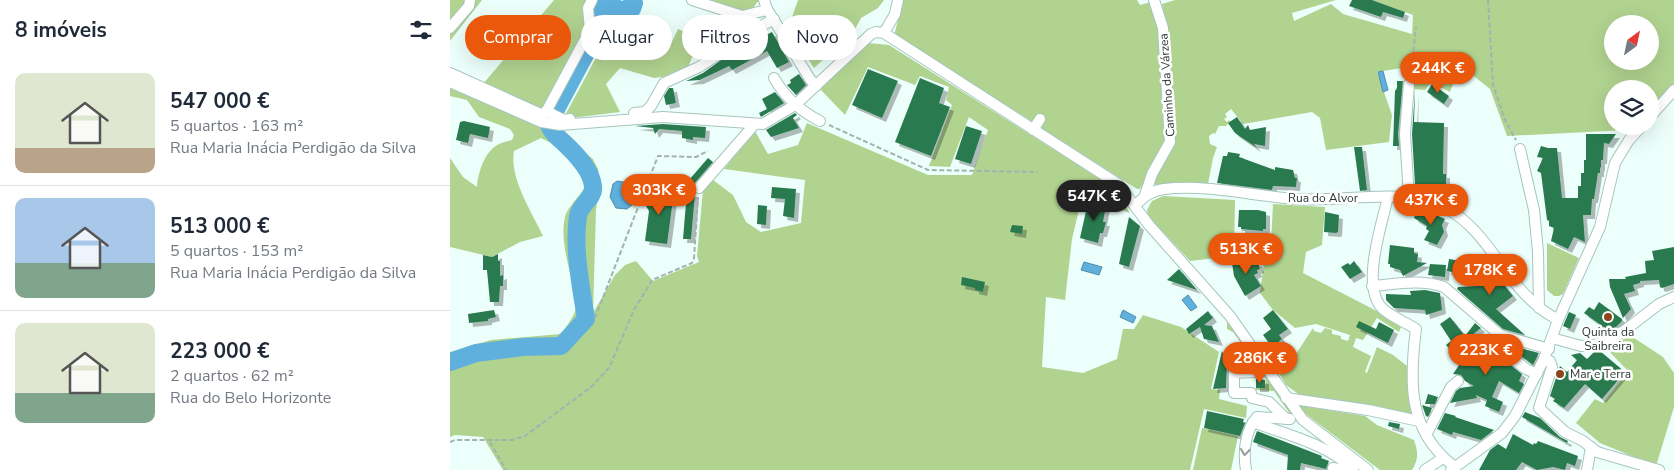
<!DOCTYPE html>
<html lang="pt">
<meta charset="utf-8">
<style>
body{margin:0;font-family:"Nunito Sans",sans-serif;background:#f2f2f3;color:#1f2937;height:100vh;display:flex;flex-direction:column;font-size:19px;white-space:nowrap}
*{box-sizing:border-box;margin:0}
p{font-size:16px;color:#747a83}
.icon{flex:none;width:28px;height:28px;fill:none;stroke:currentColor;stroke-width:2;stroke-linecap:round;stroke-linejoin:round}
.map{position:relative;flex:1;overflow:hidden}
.side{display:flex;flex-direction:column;background:#fff;width:450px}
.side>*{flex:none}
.hud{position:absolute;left:15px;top:15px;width:475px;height:45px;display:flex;gap:10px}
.needle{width:32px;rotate:33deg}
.controls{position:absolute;left:1154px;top:15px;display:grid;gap:10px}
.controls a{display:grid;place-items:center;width:55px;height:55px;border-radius:50%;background:#fff;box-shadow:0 5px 20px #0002;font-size:25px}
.price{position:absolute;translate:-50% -42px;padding:0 11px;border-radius:18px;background:#ea580c;color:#fff;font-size:16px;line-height:32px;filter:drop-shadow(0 1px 2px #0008)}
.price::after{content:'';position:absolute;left:50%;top:30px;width:15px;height:11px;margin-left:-8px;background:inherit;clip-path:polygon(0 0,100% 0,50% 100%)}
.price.active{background:#222;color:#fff}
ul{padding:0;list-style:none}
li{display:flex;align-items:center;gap:15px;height:125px;padding:0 15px}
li+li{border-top:1px solid #e0e1e3}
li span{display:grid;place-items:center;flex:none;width:140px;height:100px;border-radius:10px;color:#555}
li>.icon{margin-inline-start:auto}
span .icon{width:60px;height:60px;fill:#fffc;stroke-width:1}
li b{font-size:21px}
h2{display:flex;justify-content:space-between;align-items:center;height:60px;padding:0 15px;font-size:21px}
.chip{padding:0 18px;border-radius:22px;background:#fff;box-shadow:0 5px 20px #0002;font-size:18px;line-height:45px}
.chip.active{background:#ea580c;color:#fff}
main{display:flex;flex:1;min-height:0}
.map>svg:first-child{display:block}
</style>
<main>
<section class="side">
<h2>8 imóveis<svg class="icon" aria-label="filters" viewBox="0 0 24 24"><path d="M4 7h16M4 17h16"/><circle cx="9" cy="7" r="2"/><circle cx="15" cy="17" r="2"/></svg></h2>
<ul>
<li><span style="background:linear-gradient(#dfe7d0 75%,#b9a48a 0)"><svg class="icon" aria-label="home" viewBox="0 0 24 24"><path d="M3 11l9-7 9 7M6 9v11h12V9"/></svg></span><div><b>547 000 €</b><p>5 quartos · 163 m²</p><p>Rua Maria Inácia Perdigão da Silva</p></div></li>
<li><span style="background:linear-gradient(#a9c7e8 65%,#7fa58c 0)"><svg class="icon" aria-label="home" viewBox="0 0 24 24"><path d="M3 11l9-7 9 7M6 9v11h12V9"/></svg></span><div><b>513 000 €</b><p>5 quartos · 153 m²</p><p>Rua Maria Inácia Perdigão da Silva</p></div></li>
<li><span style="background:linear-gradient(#dfe7d0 70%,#7fa58c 0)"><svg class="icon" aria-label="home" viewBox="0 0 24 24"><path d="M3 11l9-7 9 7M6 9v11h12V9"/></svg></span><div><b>223 000 €</b><p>2 quartos · 62 m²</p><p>Rua do Belo Horizonte</p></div></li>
</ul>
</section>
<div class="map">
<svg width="1224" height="470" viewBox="0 0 1224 470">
<defs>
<filter id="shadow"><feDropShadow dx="4" dy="4" stdDeviation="0" flood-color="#0004"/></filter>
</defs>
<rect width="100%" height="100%" fill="#ecfffb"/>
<g fill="#b1d390" fill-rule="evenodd">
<polygon points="0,0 32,0 0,41"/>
<polygon points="104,0 137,0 139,27 92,113 33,84"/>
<polygon points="251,0 309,0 300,12 293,12"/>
<polygon points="348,0 434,0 428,8 411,18 404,31 364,68 344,38 352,38 356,28 353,27 355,21 342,17"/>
<polygon points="453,0 687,0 690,5 701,2 709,29 716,141 690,189 687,189 591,128 591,124 583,122 444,36"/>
<path d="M725,0H886L842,13L844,21L881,4L893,14L962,34L963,15L922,0H1224V85L1200,111V89H1162V126H1184L1177,130L1057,136L1040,89L1010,65L1000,92L981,82L975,90L962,89L956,81L958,67L927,72L942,115L939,142L876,150L870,118L862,112L793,124L781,109L775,114L777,117L774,119L777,122L779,120L780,122L776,126H769L765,134L763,133L759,136L760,144L767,147L763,158L758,184L742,183L708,186L705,184L704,180L723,143L719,43L712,4ZM1162,24H1200V61H1162Z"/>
<polygon points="192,20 192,29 200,30 196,36 219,48 228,29 263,44 255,55 245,51 238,67 219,76 204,78 170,68 156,84 170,112 113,119 162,28 169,22"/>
<path d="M418,43L439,45L649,178L665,191L680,213L632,197L622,239L615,300L596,297L592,367L633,373L667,359L673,329H684L693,315L731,327L769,352L761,389L770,390L769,399L797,406L796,418L754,409L740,470H53L33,437L5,435L0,437V352L41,340L111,334C116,327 124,317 126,308C128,301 125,292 123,285C118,263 110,239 115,217C118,204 140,189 136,178C131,162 117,151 105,140L103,144L91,138L64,151C59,178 82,212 93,236L70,242L42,257L0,247V158L13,177L27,187C28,173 34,153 47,145C51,143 57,141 62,140L64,135L60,129L29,117L17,100L0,96V77L109,128L108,131L143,159L148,169L150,185L146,210L143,313L165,275L175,265L186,261L203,281L249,262L247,256L253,190L263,180L283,195L296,222L311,232L351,223L355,180L274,169L305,131L318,154L348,145L357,123L478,175H522L538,130L519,117L500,167L479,166L502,105L496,100L499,87L470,76L465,85L418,67L395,115L369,88Z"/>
<polygon points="713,196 785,200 784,256 740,261 698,216 697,210 702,201"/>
<polygon points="823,204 875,207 872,245 856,252 853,273 952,324 949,332 927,318 913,340 906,338 903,347 921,356 915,372 917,373 927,347 943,355 957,366 963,415 922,405 851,396 836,385 829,373 838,366 863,328 864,331 871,333 875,328 882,330 882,334 891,336 891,339 898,341 900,335 866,324 845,328 823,310 810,293 814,261 820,262"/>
<polygon points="1097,243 1129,258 1113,294 1109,296 1104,296 1097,290"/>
<polygon points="777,320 809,367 807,366 783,332 777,329"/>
<polygon points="1181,336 1213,357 1224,373 1224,407 1206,466 1150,443 1126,423 1145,399 1153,403 1178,371 1155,347"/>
<polygon points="812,371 845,417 842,417 824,391 805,390 806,388 815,388 816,379 811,373"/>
<path d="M847,405L915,416L927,425L964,440C968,452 969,459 962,470H930L857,415Z"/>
<polygon points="752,428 788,436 781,470 743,470"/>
</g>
<g fill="#5fb0dd" stroke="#508cab">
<polygon points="933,71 938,90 933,92 928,72"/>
<polygon points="167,181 180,183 187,189 183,204 177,209 166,208 160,197 163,184"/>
<polygon points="634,262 652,267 649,275 631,270"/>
<polygon points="738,295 747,307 741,311 732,300"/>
<polygon points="673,310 686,317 683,323 670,317"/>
</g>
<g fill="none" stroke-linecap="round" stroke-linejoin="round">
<g stroke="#5fb0dd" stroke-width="18">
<path d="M104,113L146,34C150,22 143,11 152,4L178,12L182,9L184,3L182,0"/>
<path d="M0,362L26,353L73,347L111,346L136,319C131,286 123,249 128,216C130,204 145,198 143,186C141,169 125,153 113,142C107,136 102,134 99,125"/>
</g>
</g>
<g fill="#2c7a50" filter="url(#shadow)">
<polygon points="902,0 922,0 955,12 953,18 933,12 931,17 899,6"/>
<polygon points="346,18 355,21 351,33 342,30"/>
<polygon points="322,32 339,62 327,68 317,51 282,70 279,66 250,80 236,81 253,73 278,55"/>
<polygon points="418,69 448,81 432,118 402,105"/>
<polygon points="349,74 356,85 346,95 337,85 341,83 340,80"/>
<polygon points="470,78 494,88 489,103 500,107 481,156 445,142"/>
<polygon points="947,81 953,81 948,134 949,146 943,146 945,91 947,88"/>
<polygon points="982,84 999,96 994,104 977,92"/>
<polygon points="219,88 223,88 226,103 216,105 214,96"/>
<polygon points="965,90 964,122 994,123 993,174 996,174 996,185 965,185 962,134"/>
<polygon points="325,92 334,103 311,117 309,113 317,109 312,99"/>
<polygon points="345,113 347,115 343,118 349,128 321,137 316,130"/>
<polygon points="787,117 795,129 798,125 800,130 816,127 815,146 804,144 807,148 785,133 778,123"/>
<polygon points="14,121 40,127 38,138 20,134 18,143 6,140 10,122"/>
<polygon points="213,124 256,127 255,138 243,137 243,140 232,138 232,131 209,129 205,134 203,128 185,126"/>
<polygon points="516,126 532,131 521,164 505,159"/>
<polygon points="1136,134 1166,134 1159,144 1154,143 1153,160 1151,160 1151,167 1150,168 1150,173 1148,173 1144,199 1142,199 1141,215 1133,215 1135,242 1124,237 1118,249 1101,241 1104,228 1099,226 1099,221 1097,220 1091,173 1087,171 1093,158 1087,157 1091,146 1098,148 1107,148 1112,198 1128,198 1128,186 1131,186 1131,173 1134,173 1134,160 1136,160"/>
<polygon points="904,147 912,147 917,190 910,191"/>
<polygon points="778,152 790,154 789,157 825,170 825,167 843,170 845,178 847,178 846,187 823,186 822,190 767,183 773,156 777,156"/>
<polygon points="258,158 263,162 244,184 239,180"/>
<polygon points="322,187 346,189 344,218 333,216 335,199 321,198"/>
<polygon points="202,189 224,192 217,244 195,241 199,211 196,206 200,199"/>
<polygon points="237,191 245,194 241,239 233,239"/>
<polygon points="638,202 656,206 653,222 656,222 653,233 650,233 648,243 630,238"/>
<polygon points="308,205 317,206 316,225 307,224"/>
<polygon points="968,209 973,211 974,210 995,219 992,225 994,232 987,245 974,240 979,231 976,229 977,226 964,218"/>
<polygon points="789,210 808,210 816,212 816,229 813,229 813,231 791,229 791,227 788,227"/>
<polygon points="875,212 889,215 888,232 886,233 874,232"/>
<polygon points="679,217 690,226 679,267 669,264"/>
<polygon points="562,225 573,226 572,234 560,232"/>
<polygon points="940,245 964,248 964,253 968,254 967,262 977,263 953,276 950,270 940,267 940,264 938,264"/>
<polygon points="1224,247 1224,284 1212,288 1210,287 1209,280 1190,281 1190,283 1183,285 1185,291 1174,294 1181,309 1173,318 1160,287 1159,279 1176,279 1175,277 1196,273 1195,261 1204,260 1202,251"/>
<polygon points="48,254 48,261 50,261 50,276 53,275 53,286 50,286 49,302 40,302 37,270 33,270 33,255 42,257"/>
<polygon points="800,257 801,264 808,262 810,269 807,270 808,273 804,275 811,286 795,296 784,276 782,263"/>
<polygon points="999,259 1011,261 1008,273 997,271"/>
<polygon points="904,261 912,272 900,279 891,267 898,263 900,265"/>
<polygon points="1035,261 1063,296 1046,309 1075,335 1053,329 1022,302 1023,301 1022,302 1007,289 1008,287 1027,286 1027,280 1019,279 1027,272 1025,269"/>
<polygon points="980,264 996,265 995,277 978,275"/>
<polygon points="729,269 747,290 717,280"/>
<polygon points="512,277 535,282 533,292 525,290 525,288 511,285"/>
<polygon points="975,290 990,293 992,310 976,315 975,310 944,308 936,300 936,294 961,295 960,291"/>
<polygon points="1149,302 1172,319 1172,321 1165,328 1159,331 1134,313 1139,307 1144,310"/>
<polygon points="44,310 46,317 38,319 38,321 19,323 18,314"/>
<polygon points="823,310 838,329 829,335 832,339 822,347 813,335 821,329 813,318"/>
<polygon points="758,311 763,318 754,325 762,326 769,342 754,339 750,327 739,334 736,329"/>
<polygon points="1119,312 1126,315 1120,329 1113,326"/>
<polygon points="1000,317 1015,336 1025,323 1031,328 1002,351 996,345 1001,341 990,324"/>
<polygon points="909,321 926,329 929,322 944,330 938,343 906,327"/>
<polygon points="1026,340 1039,345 1042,350 1072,374 1069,381 1074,384 1069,393 1049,381 1042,397 1053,402 1049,412 1035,406 1037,400 1026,395 1027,398 1000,403 1006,391 1010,388 1024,386 1015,381 1011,375 1003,374"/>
<polygon points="1059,345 1089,353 1083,365 1058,346"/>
<polygon points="772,351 777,362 776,388 763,389"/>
<polygon points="1150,351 1175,372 1152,399 1135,384 1114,408 1103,401 1105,399 1100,396 1110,366 1117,372 1127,360 1121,355 1130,353 1137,359 1144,352"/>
<polygon points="806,379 815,380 815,388 806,388"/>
<polygon points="978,394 988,397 985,404 975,404"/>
<polygon points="972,405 982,408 978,417 976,416"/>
<polygon points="757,411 794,419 793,422 795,423 790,436 754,428"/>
<polygon points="1075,412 1090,418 1110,437 1118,441 1117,443 1072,417"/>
<polygon points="995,413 1006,416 1005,417 1044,430 1031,440 1003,432 1002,435 987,429"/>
<polygon points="939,422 950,424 949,429 938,426"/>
<polygon points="807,431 872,456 871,458 879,461 876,469 851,463 850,470 837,470 838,455 803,442"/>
<polygon points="1063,434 1083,445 1084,443 1086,444 1088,441 1128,456 1125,466 1117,463 1115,470 1103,467 1087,470 1072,462 1066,470 1029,470 1040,450 1048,444 1056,449"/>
</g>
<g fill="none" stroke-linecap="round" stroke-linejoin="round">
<g stroke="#a5c5bf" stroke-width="12">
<g id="minor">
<polyline points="242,0 292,16 317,10"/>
<polyline points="314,0 317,9 360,79 366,86"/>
<polyline points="0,28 19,6 20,0"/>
<polyline points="434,33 445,14 448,0"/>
<polyline points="0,73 93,115 96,112 140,30 138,8 142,0"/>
<path d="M324,78C335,97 350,111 370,121"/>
<polyline points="0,82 91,122 110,125 213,117 313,124 345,105 421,34 426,32 434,33 668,184 699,225 780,316 853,420 918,470"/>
<polyline points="96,111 114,120 120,119"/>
<polyline points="184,113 195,112 201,106 214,83 249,67 272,52 277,45 324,19"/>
<polyline points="1200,117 1224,90"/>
<polyline points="583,130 590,119"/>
<polyline points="1070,149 1084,210 1088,252 1089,308"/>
<polyline points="249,188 304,125"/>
<polyline points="695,195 702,174 720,142 713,28 704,0"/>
<path d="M938,197C932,223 910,288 933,309C942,317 955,322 966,329C959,383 958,432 1005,467"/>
<polyline points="959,197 955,134 959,84"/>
<path d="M685,206C694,196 701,191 714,189C758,184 802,196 846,199C892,203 954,186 996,208C1038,231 1053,279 1089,307C1094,312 1102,316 1108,320"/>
<path d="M922,286C946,284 971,279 994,287L1050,335L1099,349"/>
<polyline points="1050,335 1046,345 1076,369 1087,374"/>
<polyline points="1102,338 1131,346 1150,344 1174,331 1209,304 1224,297"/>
<polyline points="1094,359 1100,361 1102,367 1089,408 1115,432 1133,441 1147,452 1209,470"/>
<polyline points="815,368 804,372 784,373 784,393 801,393 802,398 819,402 836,419"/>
<polyline points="836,398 918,410 969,421"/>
<path d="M803,422C834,434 881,445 903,470"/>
<polyline points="976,435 1001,387 1008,381"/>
<polyline points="883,468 893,470"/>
<path d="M796,470C793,452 795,431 807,417L840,419"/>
<polyline points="975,470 993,458"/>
<polyline points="1001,470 1052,433 1065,416 1094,359 1108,320 1150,227 1165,163 1179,140 1192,126"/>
<polyline points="1137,470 1141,447"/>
</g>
</g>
<g stroke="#a2b3af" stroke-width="2" stroke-dasharray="5 2.5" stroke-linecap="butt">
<polyline points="1038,0 1043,85 1055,120 1066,140"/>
<polyline points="961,74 966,27"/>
<polyline points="379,125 478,170 588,172"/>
<polyline points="145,318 208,156 246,157 258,151"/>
<polyline points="0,442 5,440 62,440 75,436 141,387 159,368 184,310 202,280 242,263 244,258 248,197"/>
<polyline points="40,442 56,470"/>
</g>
<use href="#minor" stroke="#fff" stroke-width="10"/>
</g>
<defs><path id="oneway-chevron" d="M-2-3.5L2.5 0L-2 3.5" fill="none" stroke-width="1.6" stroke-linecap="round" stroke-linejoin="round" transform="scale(1.25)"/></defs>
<use stroke="#969c9a" href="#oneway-chevron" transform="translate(795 452) rotate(96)"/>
<g fill="#8b4719" stroke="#fff" stroke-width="2">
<circle cx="1158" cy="317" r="5"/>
<circle cx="1110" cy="374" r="5"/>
</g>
<g text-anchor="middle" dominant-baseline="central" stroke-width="5" stroke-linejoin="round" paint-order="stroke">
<g font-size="12" fill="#2c3936" stroke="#fff">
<text transform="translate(717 85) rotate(-94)">Caminho da Várzea</text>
<text x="873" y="198">Rua do Alvor</text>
</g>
<g font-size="12" fill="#2c3936" stroke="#fff">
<text x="1158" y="332">Quinta da<tspan x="1158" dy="14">Saibreira</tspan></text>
<text x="1120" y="374" text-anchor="start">Mar e Terra</text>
</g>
</g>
</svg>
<div class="controls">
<a><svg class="needle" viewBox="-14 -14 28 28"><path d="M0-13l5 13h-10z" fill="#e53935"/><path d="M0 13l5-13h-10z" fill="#747a83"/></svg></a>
<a><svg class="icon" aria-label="layers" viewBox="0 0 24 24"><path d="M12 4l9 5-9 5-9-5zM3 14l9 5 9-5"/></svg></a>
</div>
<b class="price" style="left:988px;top:94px">244K €</b>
<b class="price" style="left:209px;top:216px">303K €</b>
<b class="price active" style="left:644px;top:222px">547K €</b>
<b class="price" style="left:981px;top:226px">437K €</b>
<b class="price" style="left:796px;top:275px">513K €</b>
<b class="price" style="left:1040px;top:296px">178K €</b>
<b class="price" style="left:1036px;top:376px">223K €</b>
<b class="price" style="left:810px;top:384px">286K €</b>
<div class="hud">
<a class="chip active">Comprar</a>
<a class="chip">Alugar</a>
<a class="chip">Filtros</a>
<a class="chip">Novo</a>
</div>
</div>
</main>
